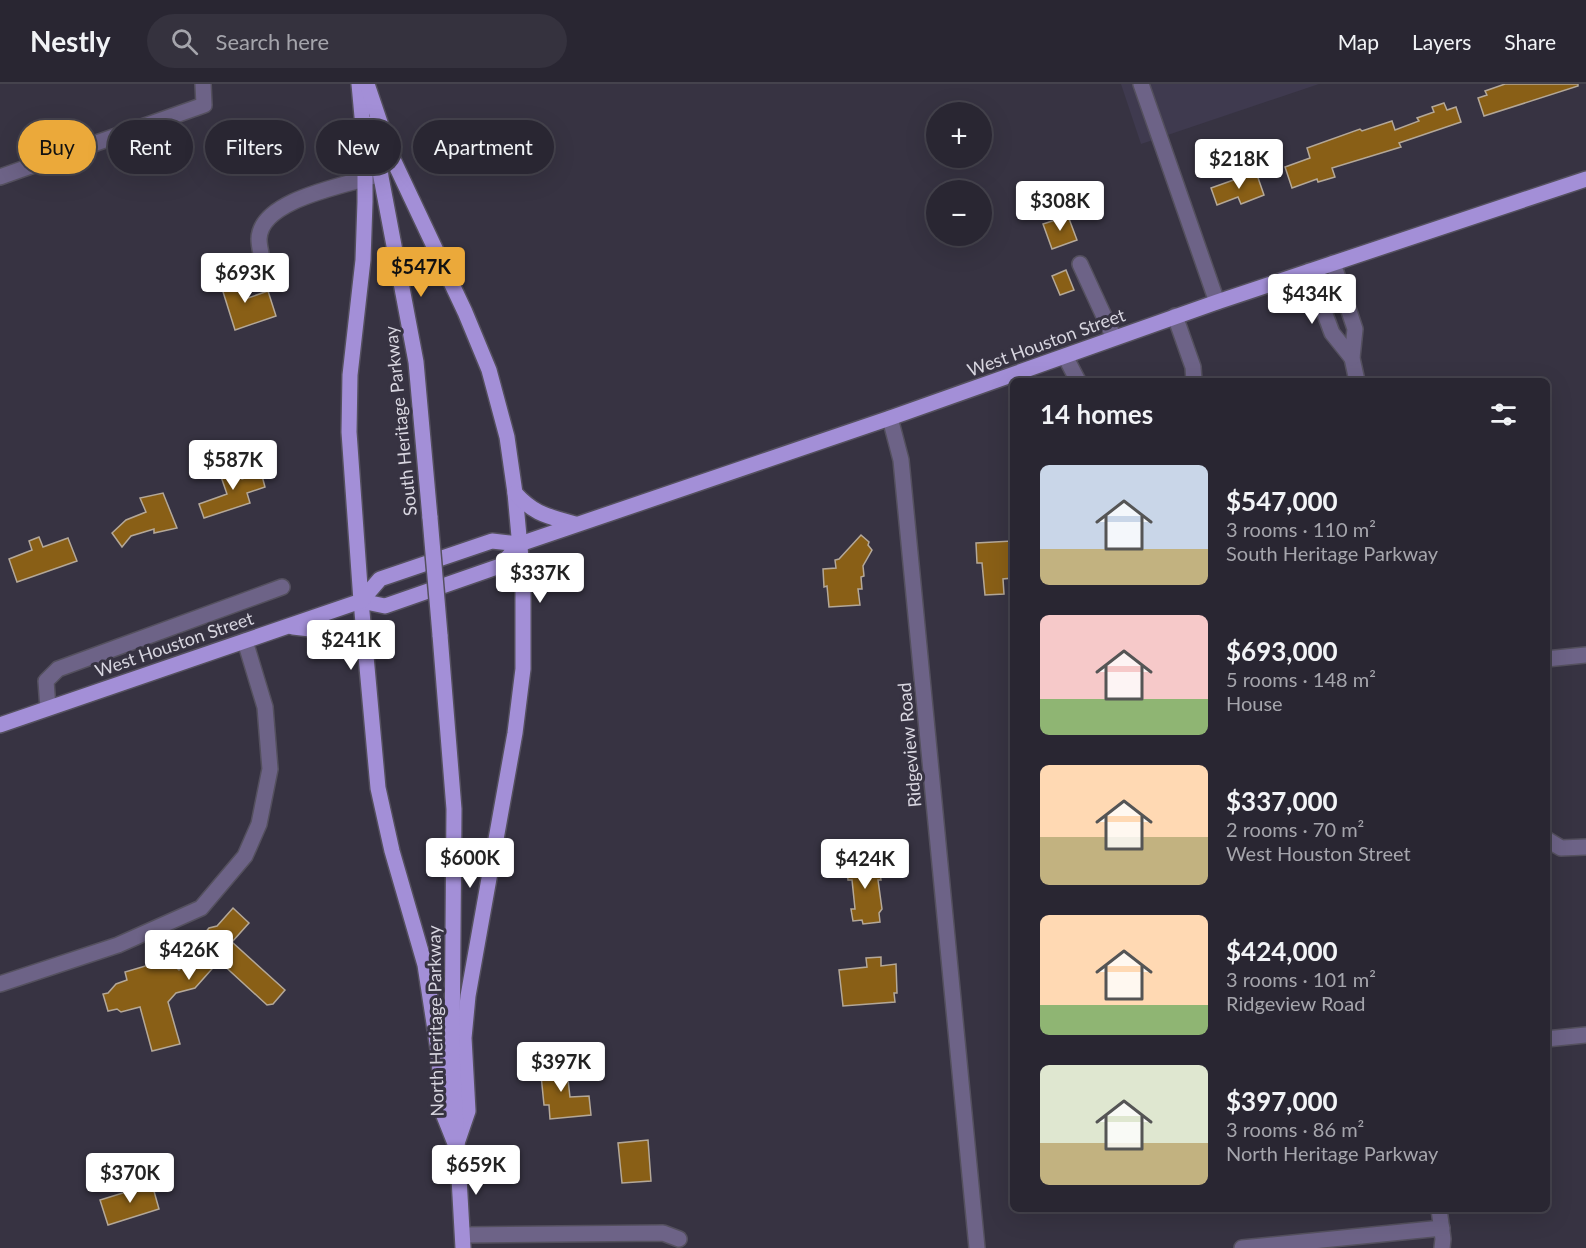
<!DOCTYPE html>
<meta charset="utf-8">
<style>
body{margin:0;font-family:Lato,sans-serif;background:#35323e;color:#f1f3f6;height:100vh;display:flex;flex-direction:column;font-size:22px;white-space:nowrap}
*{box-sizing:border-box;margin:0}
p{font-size:20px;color:#a5a5ac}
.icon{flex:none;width:33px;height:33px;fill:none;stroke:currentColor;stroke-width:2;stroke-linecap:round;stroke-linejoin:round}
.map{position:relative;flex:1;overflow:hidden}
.drawer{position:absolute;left:1010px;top:294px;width:540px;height:834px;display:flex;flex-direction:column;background:#292632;border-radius:9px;box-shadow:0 6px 24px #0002,0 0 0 2px #45434d}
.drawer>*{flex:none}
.top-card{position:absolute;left:18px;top:36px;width:570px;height:54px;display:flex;gap:12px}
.controls{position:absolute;left:926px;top:18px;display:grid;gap:12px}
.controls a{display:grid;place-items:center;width:66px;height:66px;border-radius:50%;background:#292632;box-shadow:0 6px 24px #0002,0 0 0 2px #45434d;font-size:30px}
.price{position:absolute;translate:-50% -51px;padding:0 14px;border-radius:6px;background:#fff;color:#222;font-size:20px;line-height:39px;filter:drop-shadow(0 2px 3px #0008)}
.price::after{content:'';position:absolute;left:50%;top:36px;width:18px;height:14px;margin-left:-9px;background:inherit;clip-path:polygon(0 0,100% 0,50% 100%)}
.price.current{background:#eba93a;color:#111}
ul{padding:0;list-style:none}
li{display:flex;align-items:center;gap:18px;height:150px;padding:0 30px}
li span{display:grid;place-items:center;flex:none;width:168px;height:120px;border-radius:9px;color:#555}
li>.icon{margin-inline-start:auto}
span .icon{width:72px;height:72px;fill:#fffc;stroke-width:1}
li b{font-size:26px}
h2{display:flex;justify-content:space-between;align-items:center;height:72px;padding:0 30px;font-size:26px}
.tag{padding:0 21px;border-radius:27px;background:#292632;box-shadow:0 6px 24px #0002,0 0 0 2px #45434d;font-size:21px;line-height:54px}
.tag.current{background:#eba93a;color:#111}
header{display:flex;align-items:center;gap:36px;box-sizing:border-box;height:84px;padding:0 30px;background:#292632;border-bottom:2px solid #45434d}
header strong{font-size:28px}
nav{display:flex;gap:33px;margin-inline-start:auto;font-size:21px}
.search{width:420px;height:54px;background:#35323e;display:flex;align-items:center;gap:15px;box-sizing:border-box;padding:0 21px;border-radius:33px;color:#a5a5ac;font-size:22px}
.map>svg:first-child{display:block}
</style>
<header>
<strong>Nestly</strong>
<div class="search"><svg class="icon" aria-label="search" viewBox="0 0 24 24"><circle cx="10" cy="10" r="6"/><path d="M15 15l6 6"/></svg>Search here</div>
<nav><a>Map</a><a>Layers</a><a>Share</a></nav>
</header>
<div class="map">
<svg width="1586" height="1164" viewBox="0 0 1586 1164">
<rect width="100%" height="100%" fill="#373342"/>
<polygon fill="#3f3a4f" points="1121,0 1319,0 1141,60"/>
<g fill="#895f16" stroke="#b4a898" stroke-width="1.5">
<polygon points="1505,0 1578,0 1578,2 1484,32 1478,14 1487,11 1485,7"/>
<polygon points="1444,19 1447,26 1456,23 1461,38 1399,59 1401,63 1332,84 1335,93 1318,98 1317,95 1292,104 1285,83 1310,74 1307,64 1360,45 1362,47 1392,37 1395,46 1419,37 1417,34 1434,28 1432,23"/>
<polygon points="1256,88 1264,111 1241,120 1238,113 1217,121 1211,104"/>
<polygon points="1068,132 1077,156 1052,165 1043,140"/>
<polygon points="1066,186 1074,206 1060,211 1052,192"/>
<polygon points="237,189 245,215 268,207 276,232 235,246 219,195"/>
<polygon points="236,378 242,395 261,388 265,403 247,409 250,419 204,434 199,420 227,410 218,384"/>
<polygon points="163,409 177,444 154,449 154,445 131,452 122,463 112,449 126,436 146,428 140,414"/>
<polygon points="861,451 869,458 868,461 872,466 863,482 864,492 861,493 862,505 858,505 860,521 829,523 827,502 824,503 823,485 836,484 835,476 839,475"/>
<polygon points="39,453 43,463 68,454 77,477 17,498 9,475 32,466 29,457"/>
<polygon points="1012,457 1012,494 1003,495 1004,510 985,511 982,479 977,479 976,459"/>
<polygon points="859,775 860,779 878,777 881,796 878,796 882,825 879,829 880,838 863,840 862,836 853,837 851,825 855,825 852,796 848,796 846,776"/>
<polygon points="233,824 249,839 232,858 285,906 273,920 267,921 219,877 195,904 176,909 168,918 180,960 152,967 140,923 121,928 117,925 108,927 103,910 108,909 116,900 127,896 125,888 152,880 157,884 172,880 179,886 200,864 198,857 209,844 217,842"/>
<polygon points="881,873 881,882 896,880 897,909 894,909 895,918 843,922 839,886 867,883 866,874"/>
<polygon points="566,978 570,1013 589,1012 591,1031 550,1035 549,1021 544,1021 540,981"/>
<polygon points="648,1056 651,1097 622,1099 618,1059"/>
<polygon points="152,1100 159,1125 108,1141 100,1116"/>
</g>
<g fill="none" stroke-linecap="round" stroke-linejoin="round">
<g stroke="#54505e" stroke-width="18">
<g id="minor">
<polyline points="1141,0 1217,218"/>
<polyline points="0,93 204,21 203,0"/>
<polyline points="1333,179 1355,245 1352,274 1357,297"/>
<polyline points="1080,180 1114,254"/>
<path d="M265,187C263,177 259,165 259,155C260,114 350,101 381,90"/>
<polyline points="1309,187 1332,249 1352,274"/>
<polyline points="1175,232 1193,283 1194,297"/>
<polyline points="1065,272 1078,297"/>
<polyline points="890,334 901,376 977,1164"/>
<polyline points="1546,575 1586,571"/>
<polyline points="48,624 46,597 58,585 282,503"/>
<polyline points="1546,755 1561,764 1586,763"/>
<polyline points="0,900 118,861 201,824 245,772 259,740 270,685 265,623 245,557"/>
<polyline points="1546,955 1586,951"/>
<polyline points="1439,1125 1443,1155 1442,1164"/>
<polyline points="463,1151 663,1149 679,1155"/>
<polyline points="1242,1164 1442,1144"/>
</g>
</g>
<g stroke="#54505e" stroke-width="18">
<g id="major">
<polyline points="359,0 365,65 365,118 363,176 350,291 349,348 361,517 378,704 392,767 425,881 439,972 442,1027 456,1062"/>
<polyline points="367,0 391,71 465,228 489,286 507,353 515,409 523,496 523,585 515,649 468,912 464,954 468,1027 456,1062"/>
<polyline points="371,40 416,278 430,434"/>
<path d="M515,409C535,431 548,432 575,440"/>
<polyline points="361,517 385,522 500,482 520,460"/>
<polyline points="293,543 336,548 350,554 366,570"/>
<polyline points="440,551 454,725 452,971 463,1164"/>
<polyline points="0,641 361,517 380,495 492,457 520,460 890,334 1217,218 1586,95"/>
</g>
</g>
<use href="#minor" stroke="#6d6387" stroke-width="15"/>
<use href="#major" stroke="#a38fd7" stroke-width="15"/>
<g stroke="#54505e" stroke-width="18" stroke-linecap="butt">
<polyline id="major-bridge" points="430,434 440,551"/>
</g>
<use href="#major-bridge" stroke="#a38fd7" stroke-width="15"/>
</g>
<g text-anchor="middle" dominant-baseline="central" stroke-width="6" stroke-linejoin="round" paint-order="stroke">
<g font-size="18" fill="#d8d6e0" stroke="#373342">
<text transform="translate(1046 258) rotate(-20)">West Houston Street</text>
<text transform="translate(400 337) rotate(-96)">South Heritage Parkway</text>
<text transform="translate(174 560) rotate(-19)">West Houston Street</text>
<text transform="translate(909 661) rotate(-95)">Ridgeview Road</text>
<text transform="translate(435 937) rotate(-91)">North Heritage Parkway</text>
</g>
</g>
</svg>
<div class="controls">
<a>+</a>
<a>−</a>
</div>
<b class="price" style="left:1239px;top:106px">$218K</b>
<b class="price" style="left:1060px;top:148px">$308K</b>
<b class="price current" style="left:421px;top:214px">$547K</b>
<b class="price" style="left:245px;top:220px">$693K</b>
<b class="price" style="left:1312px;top:241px">$434K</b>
<b class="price" style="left:233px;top:407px">$587K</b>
<b class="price" style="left:540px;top:520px">$337K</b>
<b class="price" style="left:351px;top:587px">$241K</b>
<b class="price" style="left:470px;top:805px">$600K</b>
<b class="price" style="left:865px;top:806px">$424K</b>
<b class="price" style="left:189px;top:897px">$426K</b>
<b class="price" style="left:561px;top:1009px">$397K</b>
<b class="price" style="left:476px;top:1112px">$659K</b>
<b class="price" style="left:130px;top:1120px">$370K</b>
<div class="top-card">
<a class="tag current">Buy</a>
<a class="tag">Rent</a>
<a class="tag">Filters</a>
<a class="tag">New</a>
<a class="tag">Apartment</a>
</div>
<section class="drawer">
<h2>14 homes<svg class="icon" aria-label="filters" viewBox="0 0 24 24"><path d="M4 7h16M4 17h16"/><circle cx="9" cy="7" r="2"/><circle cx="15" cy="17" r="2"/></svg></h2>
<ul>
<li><span style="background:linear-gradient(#c9d6e8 70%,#c2b280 0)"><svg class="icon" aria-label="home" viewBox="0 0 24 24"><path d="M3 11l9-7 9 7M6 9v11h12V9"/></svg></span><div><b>$547,000</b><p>3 rooms · 110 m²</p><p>South Heritage Parkway</p></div></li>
<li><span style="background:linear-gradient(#f6c9c9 70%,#8fb573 0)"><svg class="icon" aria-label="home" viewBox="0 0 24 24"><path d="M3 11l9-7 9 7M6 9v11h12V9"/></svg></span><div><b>$693,000</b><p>5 rooms · 148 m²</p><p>House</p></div></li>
<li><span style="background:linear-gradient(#ffd9b3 60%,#c2b280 0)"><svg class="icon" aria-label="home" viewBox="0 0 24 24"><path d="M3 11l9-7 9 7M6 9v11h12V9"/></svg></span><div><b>$337,000</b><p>2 rooms · 70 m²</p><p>West Houston Street</p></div></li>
<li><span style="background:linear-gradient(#ffd9b3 75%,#8fb573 0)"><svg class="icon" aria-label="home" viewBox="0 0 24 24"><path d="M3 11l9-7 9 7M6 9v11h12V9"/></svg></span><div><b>$424,000</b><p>3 rooms · 101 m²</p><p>Ridgeview Road</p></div></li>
<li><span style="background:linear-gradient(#dfe7d0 65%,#c2b280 0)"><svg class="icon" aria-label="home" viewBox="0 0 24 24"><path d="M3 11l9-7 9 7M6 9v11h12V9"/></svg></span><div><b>$397,000</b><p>3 rooms · 86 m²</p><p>North Heritage Parkway</p></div></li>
</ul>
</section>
</div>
